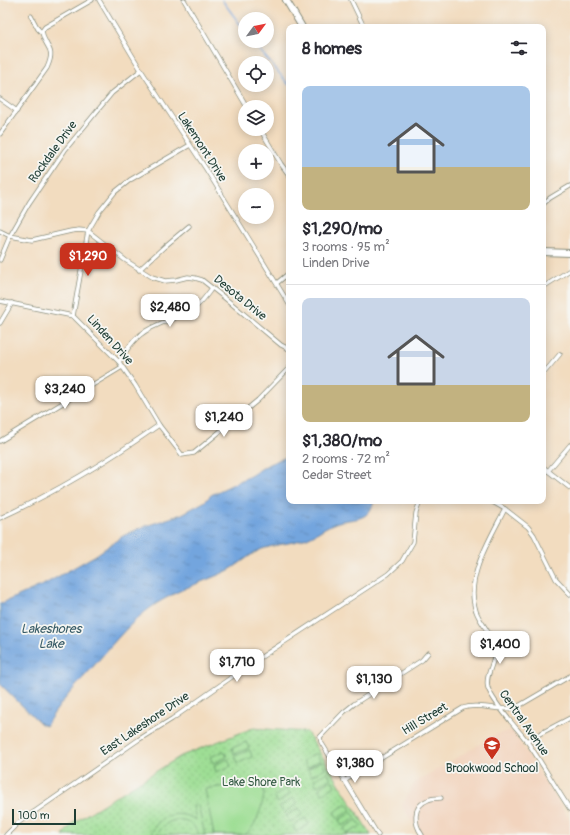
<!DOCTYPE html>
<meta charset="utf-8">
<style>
body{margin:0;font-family:Pangolin,sans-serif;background:#f7f7f7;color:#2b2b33;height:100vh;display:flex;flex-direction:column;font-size:15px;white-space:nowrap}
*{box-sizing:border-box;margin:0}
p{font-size:13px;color:#7c7c81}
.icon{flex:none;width:22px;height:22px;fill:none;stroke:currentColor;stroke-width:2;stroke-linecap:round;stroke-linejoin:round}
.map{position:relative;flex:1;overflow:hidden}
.panel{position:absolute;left:286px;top:24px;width:260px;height:480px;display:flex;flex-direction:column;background:#fff;border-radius:8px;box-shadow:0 2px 10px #0003}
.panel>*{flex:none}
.needle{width:26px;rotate:58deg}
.controls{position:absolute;left:238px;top:12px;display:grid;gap:8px}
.controls a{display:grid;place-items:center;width:36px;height:36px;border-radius:50%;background:#fff;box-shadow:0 2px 10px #0003;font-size:20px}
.scale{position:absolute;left:12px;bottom:10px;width:64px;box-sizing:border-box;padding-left:4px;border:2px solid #1f3d34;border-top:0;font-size:11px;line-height:14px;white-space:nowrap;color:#1f3d34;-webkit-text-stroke:3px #f6f6f2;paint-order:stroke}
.price{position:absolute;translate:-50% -34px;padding:0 9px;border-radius:8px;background:#fff;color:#222;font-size:13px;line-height:26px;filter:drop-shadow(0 1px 2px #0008)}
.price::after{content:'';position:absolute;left:50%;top:24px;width:12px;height:9px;margin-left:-6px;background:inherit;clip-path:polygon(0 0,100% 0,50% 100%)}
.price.on{background:#c8321e;color:#fff}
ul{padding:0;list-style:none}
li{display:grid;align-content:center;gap:8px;height:212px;padding:0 16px}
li+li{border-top:1px solid #e1e1e2}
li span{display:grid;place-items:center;height:124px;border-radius:8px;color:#555}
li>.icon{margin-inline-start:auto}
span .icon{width:72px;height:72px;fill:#fffc;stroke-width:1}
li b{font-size:17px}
h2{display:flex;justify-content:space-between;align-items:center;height:48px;padding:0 16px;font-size:17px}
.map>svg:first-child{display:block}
</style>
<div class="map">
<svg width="570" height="835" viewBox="0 0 570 835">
<defs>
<pattern id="green-dots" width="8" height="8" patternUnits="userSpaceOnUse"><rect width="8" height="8" fill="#9ede94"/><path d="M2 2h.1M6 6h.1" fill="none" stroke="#88bf80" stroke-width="1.8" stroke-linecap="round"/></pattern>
<pattern id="water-ripples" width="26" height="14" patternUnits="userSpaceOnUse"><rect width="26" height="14" fill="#73a5de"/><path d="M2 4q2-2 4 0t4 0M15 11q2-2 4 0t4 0" fill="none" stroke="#5e88b5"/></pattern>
</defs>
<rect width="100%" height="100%" fill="#f6f6f2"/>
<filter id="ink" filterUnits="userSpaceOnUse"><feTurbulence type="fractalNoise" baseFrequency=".025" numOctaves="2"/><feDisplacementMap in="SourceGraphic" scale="8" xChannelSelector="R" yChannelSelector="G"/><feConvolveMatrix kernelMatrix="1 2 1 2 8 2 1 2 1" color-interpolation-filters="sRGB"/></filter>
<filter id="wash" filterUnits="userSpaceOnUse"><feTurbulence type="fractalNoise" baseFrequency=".012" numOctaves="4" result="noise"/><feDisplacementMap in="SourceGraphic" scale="16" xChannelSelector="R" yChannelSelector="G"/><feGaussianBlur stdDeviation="0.9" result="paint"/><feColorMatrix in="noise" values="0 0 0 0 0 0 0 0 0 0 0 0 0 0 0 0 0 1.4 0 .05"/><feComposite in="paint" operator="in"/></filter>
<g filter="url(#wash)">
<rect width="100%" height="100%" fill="#f2dcbf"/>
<polygon fill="#f2d4be" points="512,730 570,821 570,834 568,835 420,835 402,806 414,783 497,734"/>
<polygon fill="url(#green-dots)" stroke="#5e8e64" points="253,728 307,732 371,835 63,835 73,823 181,756"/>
<g fill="#9ede94" stroke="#5e8e64">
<polygon points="246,742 249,748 234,754 232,748"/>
<polygon points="250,750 252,757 238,763 235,756"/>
<polygon points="224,751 227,757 213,763 210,757"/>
<polygon points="316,753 320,760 307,768 303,761"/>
<polygon points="228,759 231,766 216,772 214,765"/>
<polygon points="321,761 325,768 311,776 308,769"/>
<polygon points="327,772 331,778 317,786 314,780"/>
<polygon points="332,780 335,786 322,794 319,788"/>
<path d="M262,781C263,785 264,790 264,794C263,804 255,832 243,835C235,835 223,835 214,835L205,789Z"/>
<polygon points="287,788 290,794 278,803 274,797"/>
<polygon points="293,798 297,804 284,813 280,807"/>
<polygon points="347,804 351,810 338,818 334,812"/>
<path d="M198,805L205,835H199C190,813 167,816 157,835H151C158,814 178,809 196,820L193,806Z"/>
<polygon points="299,808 303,814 290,822 286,816"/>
<polygon points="352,812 356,818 342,826 339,820"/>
<polygon points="305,818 309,824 296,832 293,826"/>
<polygon points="357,820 361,826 347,834 344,828"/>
</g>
<path fill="url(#water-ripples)" stroke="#497189" d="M289,456V501H374C368,525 350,516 333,524C323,528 314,536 304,539C290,544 276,544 262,549C250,554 240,564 229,570C209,580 187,586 168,597C136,613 114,643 91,669C76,686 57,706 46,726L41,724L0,684V604L45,584L96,555L123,536L143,527L182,514L204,502L211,495L250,476L269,464Z"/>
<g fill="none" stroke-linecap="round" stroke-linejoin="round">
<g stroke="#73a5de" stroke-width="1.5">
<polyline points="222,0 245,31"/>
<polyline points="252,41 289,85"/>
</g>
</g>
</g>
<g filter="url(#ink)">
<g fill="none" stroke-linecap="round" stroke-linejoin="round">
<g stroke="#888c7a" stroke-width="5">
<g id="minor">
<polyline points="99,0 141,70 206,169 289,304"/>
<polyline points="184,0 247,107"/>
<polyline points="351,0 364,27"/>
<polyline points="31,16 38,29 42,33"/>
<polyline points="0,99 17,111"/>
<polyline points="260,129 281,164 289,175"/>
<path d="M0,134L47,68C57,46 44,49 42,31L45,27L92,0"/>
<polyline points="190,145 130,180 115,192 99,212 88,231 73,316 119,362 135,385 159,425 182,455 194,453 258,400 289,368"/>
<polyline points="543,204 550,198 570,186"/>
<polyline points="0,231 10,236 32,240 71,231 79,230 88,231 125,260 152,277 165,281 176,280 188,277 195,278 202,280 226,299 281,345 289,349"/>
<polyline points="0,260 10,236 29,203 65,150 112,93 141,70"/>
<polyline points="139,270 164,247 189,226"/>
<polyline points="277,283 289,273"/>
<polyline points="543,287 570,270"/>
<polyline points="0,301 73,316"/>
<polyline points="0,323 12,303"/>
<path d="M119,362C125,352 131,342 140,335C156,322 176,320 193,309C201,304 206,296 212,288"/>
<polyline points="543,374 560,354"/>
<polyline points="0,441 122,367"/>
<polyline points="543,467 570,488"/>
<polyline points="548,471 570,445"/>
<polyline points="491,501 505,509 528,527 534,535 556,579 570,594"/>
<path d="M505,509C491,537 464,579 476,611C480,623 492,634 494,646C498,660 484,674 488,688C494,704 515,726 526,740C541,761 555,787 570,809"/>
<path d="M0,518C56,492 108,461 159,425"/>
<polyline points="526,741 570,718"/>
<path d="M344,781L463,708C480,702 499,713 517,707L570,676"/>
<polyline points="6,835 18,823 138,740 172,719 246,667 388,574 402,561 413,542 416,513 420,501"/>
<polyline points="378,835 321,742 320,737 344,712 354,704 422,660 428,653"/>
<path d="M422,835C414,824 412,806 428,800C432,798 437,798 441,798"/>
</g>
</g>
<g stroke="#888c7a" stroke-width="8">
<g id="primary">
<polyline points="286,0 302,27"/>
<polyline points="543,252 570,253"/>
</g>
</g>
<use href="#minor" stroke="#fff" stroke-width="3.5"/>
<use href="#primary" stroke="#fff" stroke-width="6"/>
</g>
</g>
<defs>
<g id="school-pin" transform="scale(0.9)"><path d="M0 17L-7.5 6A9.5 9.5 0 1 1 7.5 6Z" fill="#c8321e" stroke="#f6f6f2"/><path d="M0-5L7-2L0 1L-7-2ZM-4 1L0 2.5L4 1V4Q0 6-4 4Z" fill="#fff"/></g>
</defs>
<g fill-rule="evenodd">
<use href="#school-pin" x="492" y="745"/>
</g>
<g text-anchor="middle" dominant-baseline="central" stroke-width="3.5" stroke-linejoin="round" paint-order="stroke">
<g font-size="12" fill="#1f3d34" stroke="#f6f6f2">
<text transform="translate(202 147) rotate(57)">Lakemont Drive</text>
<text transform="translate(53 152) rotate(-54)">Rockdale Drive</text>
<text transform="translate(240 298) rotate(39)">Desota Drive</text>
<text transform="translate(110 340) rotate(48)">Linden Drive</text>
<text transform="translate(425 719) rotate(-31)">Hill Street</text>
<text transform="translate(524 723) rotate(55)">Central Avenue</text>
<text transform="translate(145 724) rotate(-34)">East Lakeshore Drive</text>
</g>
<g font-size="12" fill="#1f3d34" stroke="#f6f6f2">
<text x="492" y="768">Brookwood School</text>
</g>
<g font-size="12" fill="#385d47" stroke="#f6f6f2">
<text x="261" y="782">Lake Shore Park</text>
</g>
<g font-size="13" font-style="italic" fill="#385c67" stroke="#f6f6f2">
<text x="51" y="629">Lakeshores<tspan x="51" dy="15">Lake</tspan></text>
</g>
</g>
</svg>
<div class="controls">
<a><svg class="needle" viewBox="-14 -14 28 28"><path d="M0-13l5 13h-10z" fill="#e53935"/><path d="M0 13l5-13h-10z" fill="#7c7c81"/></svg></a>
<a><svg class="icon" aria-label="locate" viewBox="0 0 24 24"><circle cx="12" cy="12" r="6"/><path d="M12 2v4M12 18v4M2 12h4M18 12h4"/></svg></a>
<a><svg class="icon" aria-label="layers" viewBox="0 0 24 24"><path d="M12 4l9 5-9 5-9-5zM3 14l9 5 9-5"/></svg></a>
<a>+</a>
<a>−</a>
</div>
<div class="scale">100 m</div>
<b class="price on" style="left:88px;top:277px">$1,290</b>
<b class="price" style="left:170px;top:328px">$2,480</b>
<b class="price" style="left:65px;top:410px">$3,240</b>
<b class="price" style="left:224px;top:438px">$1,240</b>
<b class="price" style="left:500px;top:665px">$1,400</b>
<b class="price" style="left:237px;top:683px">$1,710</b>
<b class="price" style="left:374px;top:700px">$1,130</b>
<b class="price" style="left:355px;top:784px">$1,380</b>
<section class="panel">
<h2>8 homes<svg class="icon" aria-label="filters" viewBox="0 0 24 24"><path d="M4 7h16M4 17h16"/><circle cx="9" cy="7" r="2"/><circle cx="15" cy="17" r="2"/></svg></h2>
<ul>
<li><span style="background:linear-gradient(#a9c7e8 65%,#c2b280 0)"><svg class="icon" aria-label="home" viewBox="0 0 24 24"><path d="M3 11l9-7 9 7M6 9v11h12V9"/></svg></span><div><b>$1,290/mo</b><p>3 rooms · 95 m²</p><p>Linden Drive</p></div></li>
<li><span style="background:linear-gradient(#c9d6e8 70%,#c2b280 0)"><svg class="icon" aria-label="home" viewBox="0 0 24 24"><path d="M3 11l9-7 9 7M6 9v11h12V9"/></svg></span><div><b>$1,380/mo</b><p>2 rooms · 72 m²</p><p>Cedar Street</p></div></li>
</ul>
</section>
</div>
